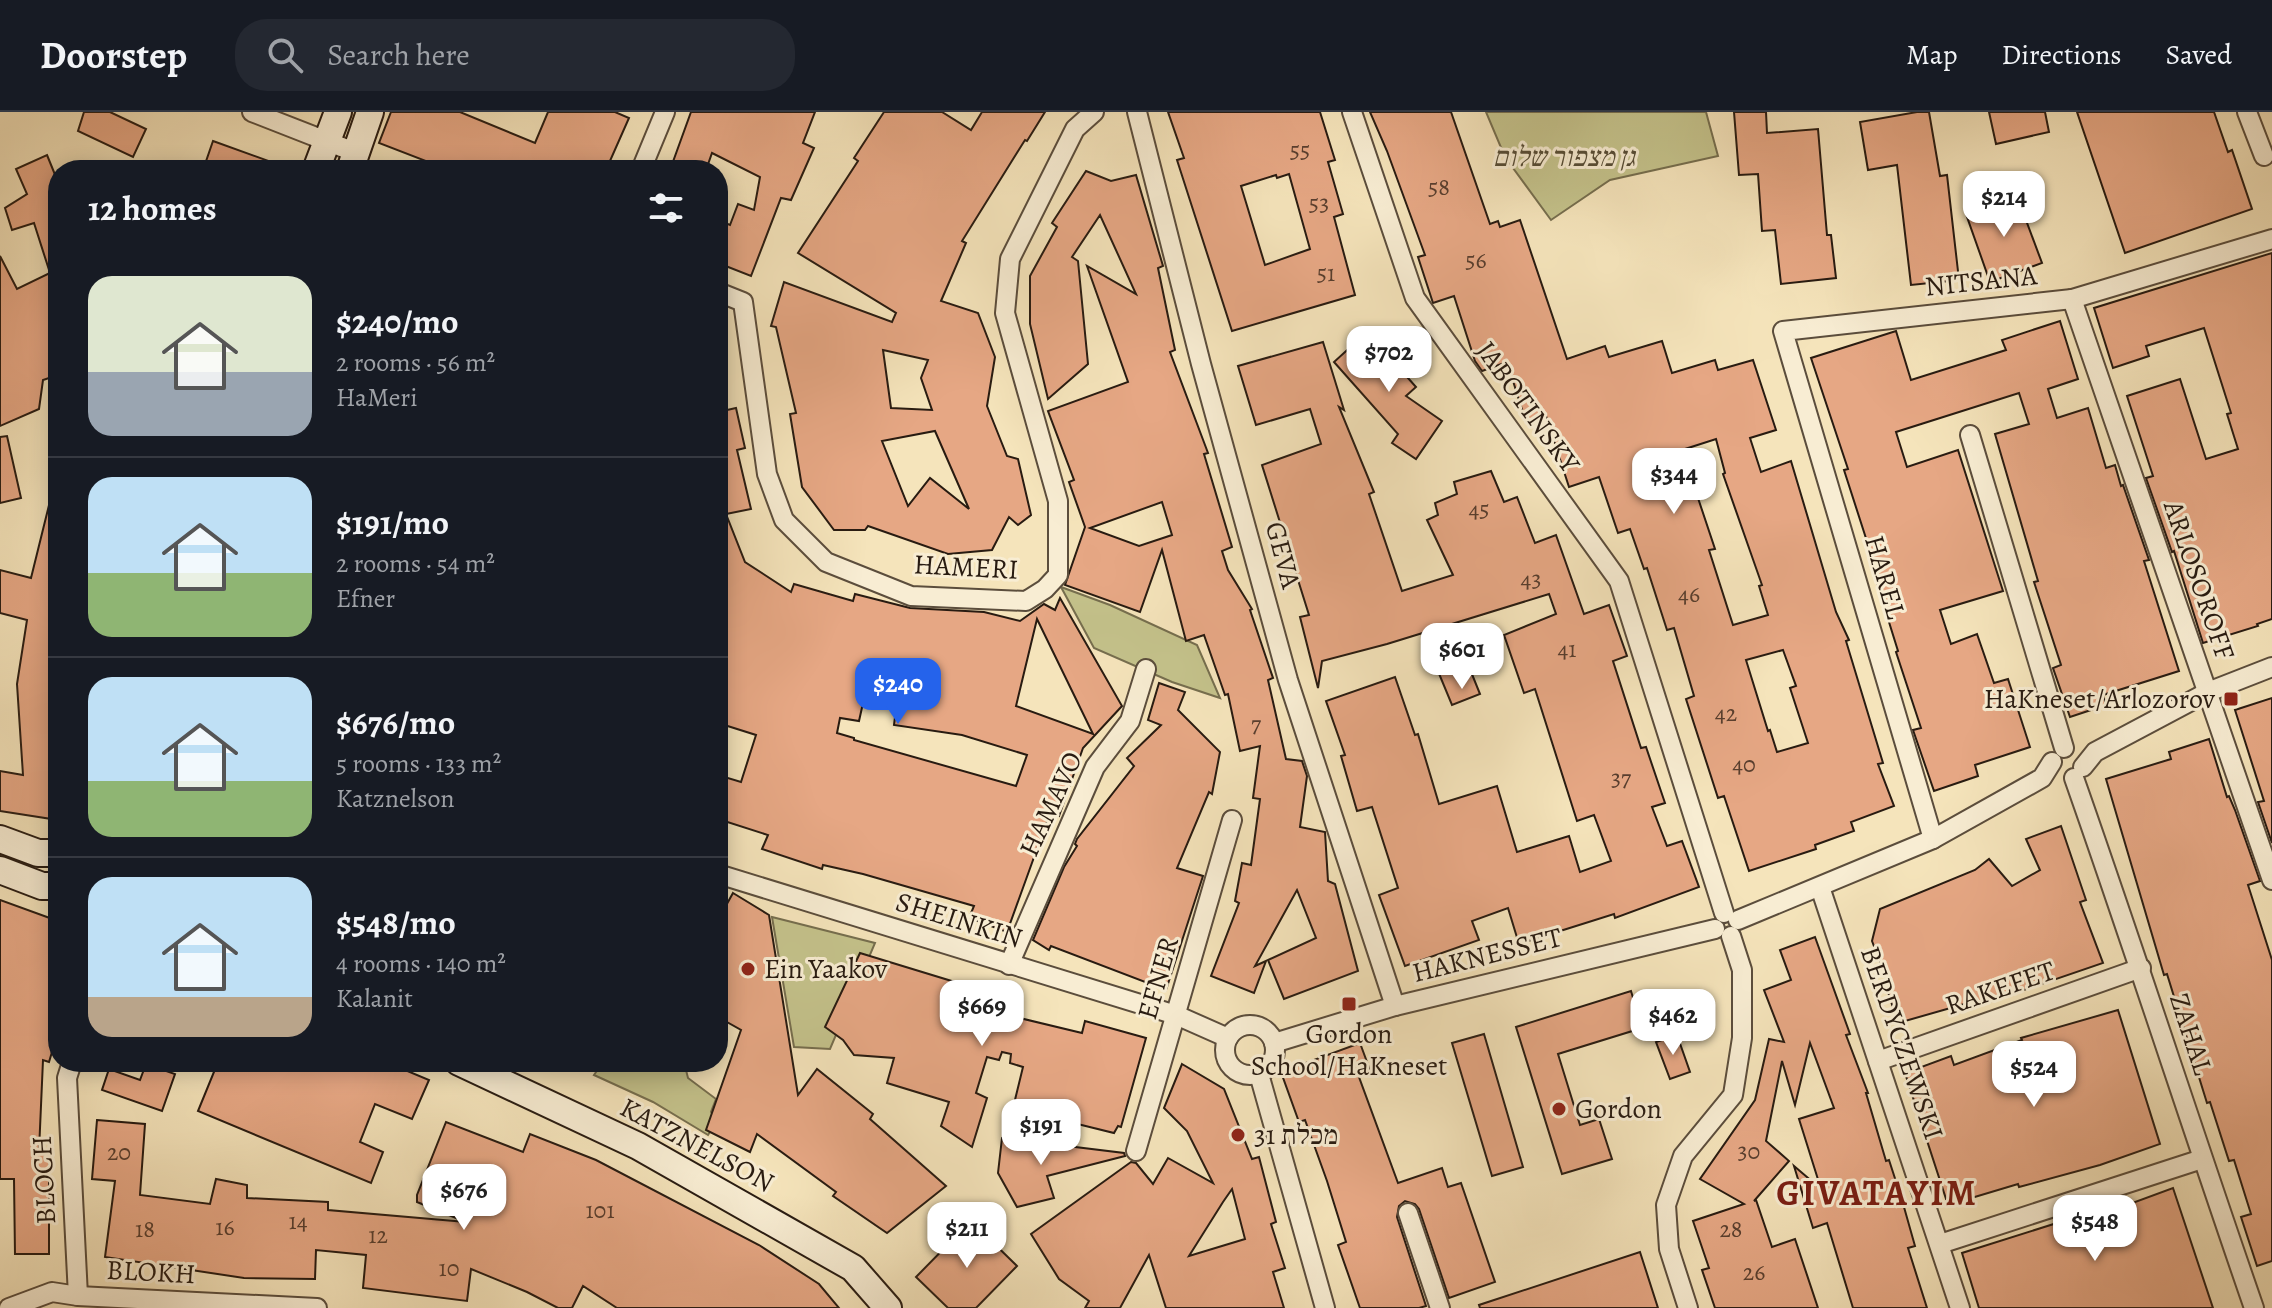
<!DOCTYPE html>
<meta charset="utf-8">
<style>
body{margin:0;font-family:Alegreya,"Frank Ruhl Libre",serif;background:#242831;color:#f1f3f6;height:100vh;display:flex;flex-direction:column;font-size:30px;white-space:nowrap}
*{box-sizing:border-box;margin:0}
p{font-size:26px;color:#9ea1a6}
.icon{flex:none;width:44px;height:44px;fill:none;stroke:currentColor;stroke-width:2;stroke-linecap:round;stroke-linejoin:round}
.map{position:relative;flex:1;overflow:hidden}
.panel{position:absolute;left:48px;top:48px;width:680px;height:912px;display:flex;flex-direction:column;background:#171b24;border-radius:32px;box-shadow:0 4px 20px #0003}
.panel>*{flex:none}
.price{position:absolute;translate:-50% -68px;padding:0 18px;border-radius:16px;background:#fff;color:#222;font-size:26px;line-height:52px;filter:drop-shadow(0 2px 4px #0008)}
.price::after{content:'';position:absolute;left:50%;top:48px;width:24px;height:18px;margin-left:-12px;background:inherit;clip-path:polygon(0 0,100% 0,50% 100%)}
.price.current{background:#2563eb;color:#fff}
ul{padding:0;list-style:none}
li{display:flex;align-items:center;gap:24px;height:200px;padding:0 40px}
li+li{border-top:2px solid #363941}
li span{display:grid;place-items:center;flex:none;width:224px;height:160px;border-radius:24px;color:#555}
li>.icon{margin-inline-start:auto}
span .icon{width:96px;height:96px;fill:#fffc;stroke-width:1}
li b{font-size:34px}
h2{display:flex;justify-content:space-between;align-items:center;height:96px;padding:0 40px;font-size:34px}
header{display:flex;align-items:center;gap:48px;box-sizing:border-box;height:112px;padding:0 40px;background:#171b24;border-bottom:2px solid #363941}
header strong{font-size:38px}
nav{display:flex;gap:44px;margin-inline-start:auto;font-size:28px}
.search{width:560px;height:72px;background:#242831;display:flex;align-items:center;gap:20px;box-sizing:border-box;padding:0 28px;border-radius:32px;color:#9ea1a6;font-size:30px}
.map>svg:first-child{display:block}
</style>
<header>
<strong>Doorstep</strong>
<div class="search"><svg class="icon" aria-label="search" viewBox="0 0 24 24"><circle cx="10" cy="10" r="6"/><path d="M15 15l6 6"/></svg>Search here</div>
<nav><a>Map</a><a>Directions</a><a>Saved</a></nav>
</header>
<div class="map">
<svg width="2272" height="1196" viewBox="0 0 2272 1196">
<rect width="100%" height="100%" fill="#f5e4bb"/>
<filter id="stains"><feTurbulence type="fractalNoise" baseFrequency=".0025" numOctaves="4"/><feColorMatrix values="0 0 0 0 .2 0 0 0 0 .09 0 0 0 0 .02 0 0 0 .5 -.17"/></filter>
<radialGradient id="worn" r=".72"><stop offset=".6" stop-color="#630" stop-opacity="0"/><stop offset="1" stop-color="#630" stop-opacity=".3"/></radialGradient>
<g fill="#c4c28b" stroke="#766e4e" stroke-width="2">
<polygon points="1486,0 1706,0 1718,44 1610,68 1551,108 1505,45"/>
<polygon points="1061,475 1110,493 1197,533 1220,586 1172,570 1094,536"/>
<polygon points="772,805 875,831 830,937 794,935"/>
<polygon points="603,950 684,950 688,966 716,987 711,1000 717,1009 708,1023 653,990 594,963"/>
</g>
<g fill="#e6a784" stroke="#281b11" stroke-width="2" fill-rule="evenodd">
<polygon points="84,0 110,0 146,17 133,45 78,19"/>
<polygon points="391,0 460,0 535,31 548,0 615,0 629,6 606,58 438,58 439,54 379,31"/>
<polygon points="691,0 815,0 803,31 814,36 791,88 781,86 751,164 718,151 718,108 730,113 738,92 754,98 760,65 712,41 706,58 670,58"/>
<path d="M884,0H942L971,18L982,0H1045L1027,29L1025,28L962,129L966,131L941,189L978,201L995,245L987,294L1007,344L1018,347L1031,403L1018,413L1009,405L992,438L948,442L868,414L865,418H834L802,375L790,302L796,301L776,215L771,214L784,170L892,210L896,201L798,141L858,49L854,46ZM883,238L928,248L921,266L932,298L891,296ZM935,319L969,397L930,366L908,394L882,329Z"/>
<path d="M1168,0H1320L1335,48L1328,50L1343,102L1334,105L1355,183L1232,219L1177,48L1184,46ZM1289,62L1310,137L1265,153L1241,74L1276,63L1277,66Z"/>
<path d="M1370,0H1451L1490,112L1498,109L1500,115L1520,108L1567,247L1605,234L1609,245L1662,229L1672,261L1715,248L1718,258L1753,248L1776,318L1750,326L1761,360L1791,349L1836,500L1849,528L1846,529L1883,651L1878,652L1894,694L1851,710L1854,719L1815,733L1816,737L1749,759L1724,684L1718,686L1686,587L1694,584L1674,516L1667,518L1647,456L1644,457L1630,417L1618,421L1599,365L1569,375L1546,304L1526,310L1507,250L1482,259L1475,249L1454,184L1433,191L1418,145L1425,143L1387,39ZM1716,327L1725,361L1723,362L1762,473L1759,474L1768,503L1733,513L1709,438L1715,437L1682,338ZM1783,538L1796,574L1790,576L1808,631L1777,640L1770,618L1768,619L1746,548Z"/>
<polygon points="1734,0 1766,0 1767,21 1818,17 1827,123 1831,123 1836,166 1781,172 1775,118 1762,119 1758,62 1739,63"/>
<polygon points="1917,0 1929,0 1940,64 1947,63 1959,168 1911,173 1897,53 1868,58 1860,10"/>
<polygon points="1989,0 2045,0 2049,20 1996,32"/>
<polygon points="2077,0 2214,0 2228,40 2232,38 2252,97 2125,141"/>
<polygon points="213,29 288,56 287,58 203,58"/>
<polygon points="47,43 58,70 58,263 43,268 39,297 0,314 0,144 17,177 50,161 34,111 12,118 5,96 27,82 16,57"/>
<path d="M1086,59L1111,69L1136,63L1163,154L1158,156L1175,238L1170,240L1208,341L1204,342L1232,435L1222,439L1228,458L1252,497L1250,498L1273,566L1268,568L1286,647L1302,649L1307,664L1300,715L1325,720L1328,769L1335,772L1358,859L1284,887L1268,848L1316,826L1297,778L1255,854L1266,849L1254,881L1211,864L1239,791L1235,789L1242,751L1251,753L1260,687L1253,686L1260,634L1240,639L1228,582L1225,583L1204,523L1186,529L1162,438L1140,500L1065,473L1085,415L1069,370L1074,368L1048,299L1128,270L1087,154L1136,182L1100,103L1072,145L1078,149L1088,252L1048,287L1030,212V164L1057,115L1052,111ZM1162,390L1172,423L1139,434L1090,416Z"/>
<polygon points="2017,84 2042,151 1990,170 1966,102"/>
<polygon points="2272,141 2272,507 2257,512 2258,514 2203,531 2174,439 2172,440 2146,366 2153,364 2127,284 2180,267 2206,347 2238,337 2227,302 2231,301 2204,216 2146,234 2149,244 2113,256 2094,196"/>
<polygon points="2060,209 2078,267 2048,277 2057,306 2088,296 2106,356 2115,353 2121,374 2123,373 2149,448 2144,449 2179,559 2103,583 2106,593 2070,605 2053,556 2061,553 2034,470 2038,469 1995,322 2029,312 2019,281 1896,320 1907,355 1958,338 2003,479 1940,498 1951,532 1977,522 1994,571 2008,567 2030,635 1975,653 1978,664 1934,679 1913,618 1921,616 1896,540 1898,539 1870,449 1873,448 1844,358 1848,357 1811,246 1896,219 1911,268 2006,238 2002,228"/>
<polygon points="1367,220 1416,275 1406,284 1442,309 1416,347 1392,331 1398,322 1334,250"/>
<polygon points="1323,230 1344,298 1339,295 1374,380 1369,382 1402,479 1453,463 1427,408 1438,403 1435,391 1457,382 1454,370 1491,359 1504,390 1517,385 1535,431 1556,423 1584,502 1609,493 1627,544 1613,549 1641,636 1646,635 1665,691 1652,695 1667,734 1682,729 1699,775 1615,806 1614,802 1519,832 1508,796 1472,809 1479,828 1405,854 1379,783 1398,776 1372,695 1357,699 1341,644 1345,643 1326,589 1395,565 1415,623 1418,622 1439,692 1497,674 1517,740 1569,724 1580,760 1611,749 1594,703 1577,709 1535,577 1524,581 1504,523 1556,502 1549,482 1387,532 1322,549 1318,576 1300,505 1309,503 1262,353 1321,332 1310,297 1256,313 1238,254"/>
<path d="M736,296L745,336L737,338L751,397L726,402L745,450L791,480L794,472L853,489L855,482L910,496L984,500L1020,509L1044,492L1055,498L1060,486L1122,594L1083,636L1059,704L1050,701L1007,820L969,806L974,794L863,762L823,753L822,757L762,737L768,723L718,707V663L741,670L756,623L718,611V300ZM1037,507L1093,622L1016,594ZM863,591L896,597L894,613L962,623L1027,643L1016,674L854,628V626L837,621L840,606L859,609Z"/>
<polygon points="7,324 21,386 0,391 0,325"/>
<polygon points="52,381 58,382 58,708 0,699 0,659 23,663 17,572 27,508 0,501 0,458 31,466"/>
<polygon points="1463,540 1480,582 1452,593 1435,552"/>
<polygon points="1159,571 1185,580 1178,598 1220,640 1212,682 1209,680 1177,756 1203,764 1166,878 1051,834 1049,838 1033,828 1064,755 1077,734 1075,732 1077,727 1134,654 1127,646 1161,613 1148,608"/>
<polygon points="2272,586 2272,731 2258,690 2264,689 2235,598"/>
<polygon points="2209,627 2227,685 2229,684 2235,698 2260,769 2248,773 2272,848 2272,1149 2257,1154 2241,1105 2251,1102 2234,1048 2229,1049 2210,990 2207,991 2167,862 2164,863 2106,667 2171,647 2169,640"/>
<polygon points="2061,714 2086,788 2080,790 2103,851 1977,894 1975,889 1898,911 1887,877 1890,876 1872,829 1880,797 1975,758 1989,747 2012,774 2040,758 2026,727"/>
<polygon points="733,781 769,803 798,983 817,957 873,1002 870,1007 946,1074 887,1121 833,1084 836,1080 757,1022 750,1040 706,1018 741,918 718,905 718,808"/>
<polygon points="0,788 58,809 58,920 49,950 43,948 39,1039 49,1039 49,1142 15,1142 14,1067 0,1067"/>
<polygon points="1815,825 1850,922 1846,923 1868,981 1866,981 1886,1049 1889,1048 1902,1088 1915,1134 1908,1136 1927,1196 1853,1196 1827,1111 1813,1116 1794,1054 1821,1077 1799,1007 1834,996 1810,931 1795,993 1782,949 1766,1029 1789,1049 1754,1089 1756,1088 1772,1135 1795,1127 1818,1196 1715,1196 1702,1158 1709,1156 1693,1109 1744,1092 1700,1067 1755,988 1769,927 1784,930 1764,878 1791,868 1780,838"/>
<polygon points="860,841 1004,885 999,901 1082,921 1085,909 1146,926 1121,1015 1118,1014 1114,1021 1013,996 1023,955 1010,951 1011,942 1002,940 999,948 987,945 976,981 987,986 972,1035 941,1014 949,990 887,971 894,946 854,943 843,928 825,915"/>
<polygon points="1631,879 1642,916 1558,942 1580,1013 1599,1007 1612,1047 1562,1062 1516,915"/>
<polygon points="2118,898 2160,1032 2100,1053 2019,1075 2018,1072 1948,1093 1905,961 1951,944 1954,953 2022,928 2021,926"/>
<polygon points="1484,922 1523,1055 1492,1064 1452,931"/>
<polygon points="1677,923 1690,960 1670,967 1656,930"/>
<polygon points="1360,931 1371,961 1359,965 1398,1071 1442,1056 1448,1075 1461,1071 1495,1170 1449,1186 1419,1097 1415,1092 1405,1089 1399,1094 1397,1105 1426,1194 1419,1196 1360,1196 1338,1133 1346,1130 1327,1069 1305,1008 1299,1010 1281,960"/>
<polygon points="218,950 386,950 429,968 412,1007 375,992 360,1030 383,1040 371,1071 198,999"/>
<polygon points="146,952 175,962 162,999 102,978 109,957 140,968"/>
<path d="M1182,952L1224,977L1252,1047L1259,1045L1276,1110L1271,1112L1285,1156L1273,1160L1284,1196H1166L1149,1143L1120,1196H1085L1089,1189L1059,1167L1031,1122L1131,1050L1136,1051L1153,1072L1168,1046L1213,1071L1187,1019L1164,996ZM1232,1077L1245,1127L1189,1144L1223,1090Z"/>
<polygon points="97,1008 145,1012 140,1083 210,1092 216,1067 247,1073 247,1086 328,1090 328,1098 466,1110 417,1090 417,1083 446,1010 523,1040 530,1022 596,1048 759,1133 819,1172 839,1196 617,1196 583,1174 572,1196 558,1196 527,1180 471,1157 467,1189 363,1176 366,1143 316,1138 315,1167 244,1166 105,1145 115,1069 92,1067"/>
<polygon points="1002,1026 1124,1041 1125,1044 1047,1064 1054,1086 1017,1095 998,1061"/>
<polygon points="2173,1076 2213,1196 1979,1196 1962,1141 2098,1098 2100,1103"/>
<polygon points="971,1109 1017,1154 976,1196 948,1196 916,1165"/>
<polygon points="1640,1140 1658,1196 1480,1196 1479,1193"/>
</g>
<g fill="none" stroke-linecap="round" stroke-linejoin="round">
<g stroke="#5b4d3c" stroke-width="22">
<g id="street">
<polyline points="252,0 357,41"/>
<polyline points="1137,0 1201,252 1288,568 1395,894"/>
<polyline points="1352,0 1415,186 1619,469 1724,801"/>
<polyline points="2247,0 2264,44"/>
<polyline points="641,58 665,0"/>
<polyline points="718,180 743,190 767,362 784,408 826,450 911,484 1026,489 1045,477 1058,463 1058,389 1005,201 1010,147 1075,17 1094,0"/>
<polyline points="2072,187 2272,768"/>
<polyline points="1970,323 2064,636"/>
<polyline points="2083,655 2095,640 2208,580 2272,555"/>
<path d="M2074,666C2136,842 2193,1020 2254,1196"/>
<polyline points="1933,727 1783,219 2072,187 2272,127"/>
<polyline points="718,762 1176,903 1228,926"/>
<polyline points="1820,775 1960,1196"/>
<polyline points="1738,808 1933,727 2042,666 2052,650"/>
<polyline points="1009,853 1095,655 1130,609 1146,557"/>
<circle cx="1250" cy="938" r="25"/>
<polyline points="1274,931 1395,894 1715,817"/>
<polyline points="1878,949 2141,856"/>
<polyline points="72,950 67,966 78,1184"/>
<polyline points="1259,962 1325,1196"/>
<polyline points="1136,1039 1232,708"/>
<polyline points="1408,1101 1440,1196"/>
<polyline points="1940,1132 2202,1047"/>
<polyline points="9,1196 52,1180 78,1184 317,1196"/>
<polyline points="1688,1196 1669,1137 1666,1093 1683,1044 1733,983 1742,926 1742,858 1731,824"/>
</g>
</g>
<g stroke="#281b11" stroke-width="30">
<g id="secondary">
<polyline points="316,58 338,0"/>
<polyline points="350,58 370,0"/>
<polyline points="0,727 38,741 58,741"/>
<polyline points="0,758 42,774 58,774"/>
<polyline points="459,950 638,1034 853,1156 888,1196"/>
</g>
</g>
<use href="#street" stroke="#f8edd3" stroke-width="18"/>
<use href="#secondary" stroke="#f8edd3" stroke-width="26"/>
</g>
<g fill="#8f2418" stroke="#f8edd3" stroke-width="3">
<rect x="2223" y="579" width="16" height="16" rx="4"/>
<circle cx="748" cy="857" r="8"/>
<rect x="1341" y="884" width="16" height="16" rx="4"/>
<circle cx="1559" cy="997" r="8"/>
<circle cx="1238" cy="1023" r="8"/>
</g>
<g text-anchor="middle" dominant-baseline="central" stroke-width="6" stroke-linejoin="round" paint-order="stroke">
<g font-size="24" fill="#583e2e">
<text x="1300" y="38">55</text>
<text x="1439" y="75">58</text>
<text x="1319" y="91">53</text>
<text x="1476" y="148">56</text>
<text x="1326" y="161">51</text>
<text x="1479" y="397">45</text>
<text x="1531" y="467">43</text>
<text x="1689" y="482">46</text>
<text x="1567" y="537">41</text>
<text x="1726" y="601">42</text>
<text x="1256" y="612">7</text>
<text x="1744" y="652">40</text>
<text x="1621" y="666">37</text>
<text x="1749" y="1039">30</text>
<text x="119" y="1040">20</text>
<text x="600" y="1098">101</text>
<text x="298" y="1109">14</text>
<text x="225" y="1115">16</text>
<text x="145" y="1117">18</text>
<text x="1731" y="1117">28</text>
<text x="378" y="1123">12</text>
<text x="449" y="1156">10</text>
<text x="1754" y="1160">26</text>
</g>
<g font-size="28" font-style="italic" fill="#574d36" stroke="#f8edd3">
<text x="1564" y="45">גן מצפור שלום</text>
</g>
<g font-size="28" fill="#281b11" stroke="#f8edd3">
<text transform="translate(1981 169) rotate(-6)">NITSANA</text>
<text transform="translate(1528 295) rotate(54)">JABOTINSKY</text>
<text transform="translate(1283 443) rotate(75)">GEVA</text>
<text transform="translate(966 455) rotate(3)">HAMERI</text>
<text transform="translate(1885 465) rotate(74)">HAREL</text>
<text transform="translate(2199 468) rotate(71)">ARLOSOROFF</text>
<text transform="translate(1051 692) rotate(-65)">HAMAVO</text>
<text transform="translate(959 808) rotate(17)">SHEINKIN</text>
<text transform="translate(1487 843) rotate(-14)">HAKNESSET</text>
<text transform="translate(1158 866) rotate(-74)">EFNER</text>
<text transform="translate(2000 876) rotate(-19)">RAKEFET</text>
<text transform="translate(2191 922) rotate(72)">ZAHAL</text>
<text transform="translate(1902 931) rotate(71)">BERDYCZEWSKI</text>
<text transform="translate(697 1033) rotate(28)">KATZNELSON</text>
<text transform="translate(44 1068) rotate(-93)">BLOCH</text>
<text transform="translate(151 1160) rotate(3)">BLOKH</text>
</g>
<g font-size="28" fill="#281b11" stroke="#f8edd3" text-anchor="start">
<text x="2215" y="587" text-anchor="end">HaKneset/Arlozorov</text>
<text x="764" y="857">Ein Yaakov</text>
<text x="1349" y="922" text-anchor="middle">Gordon<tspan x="1349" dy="32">School/HaKneset</tspan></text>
<text x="1575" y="997">Gordon</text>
<text x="1254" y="1023">מכלת 31</text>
</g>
<g font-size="36" font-weight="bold" letter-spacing="2" fill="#7a1f14" stroke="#f8edd3">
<text x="1877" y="1080">GIVATAYIM</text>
</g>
</g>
<rect width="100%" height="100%" filter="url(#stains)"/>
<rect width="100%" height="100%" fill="url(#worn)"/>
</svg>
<b class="price" style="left:2004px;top:127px">$214</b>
<b class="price" style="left:1389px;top:282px">$702</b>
<b class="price" style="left:1674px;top:404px">$344</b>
<b class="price" style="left:1462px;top:579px">$601</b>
<b class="price current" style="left:898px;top:614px">$240</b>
<b class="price" style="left:982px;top:936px">$669</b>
<b class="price" style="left:1673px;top:945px">$462</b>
<b class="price" style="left:2034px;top:997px">$524</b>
<b class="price" style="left:1041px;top:1055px">$191</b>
<b class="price" style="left:464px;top:1120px">$676</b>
<b class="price" style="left:2095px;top:1151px">$548</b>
<b class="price" style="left:967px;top:1158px">$211</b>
<section class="panel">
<h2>12 homes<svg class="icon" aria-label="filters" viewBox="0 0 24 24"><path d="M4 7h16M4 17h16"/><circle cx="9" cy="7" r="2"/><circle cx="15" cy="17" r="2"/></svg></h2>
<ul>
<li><span style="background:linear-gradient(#dfe7d0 60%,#9aa5b1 0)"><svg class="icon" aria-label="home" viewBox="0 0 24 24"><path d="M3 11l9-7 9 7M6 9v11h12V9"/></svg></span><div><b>$240/mo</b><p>2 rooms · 56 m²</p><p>HaMeri</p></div></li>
<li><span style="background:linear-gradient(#bfe0f5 60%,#8fb573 0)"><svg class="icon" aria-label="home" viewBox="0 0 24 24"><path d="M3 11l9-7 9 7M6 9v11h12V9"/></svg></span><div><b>$191/mo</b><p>2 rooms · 54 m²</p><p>Efner</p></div></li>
<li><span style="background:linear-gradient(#bfe0f5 65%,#8fb573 0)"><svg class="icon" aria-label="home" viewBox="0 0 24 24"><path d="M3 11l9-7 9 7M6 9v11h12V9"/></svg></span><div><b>$676/mo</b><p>5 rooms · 133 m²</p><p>Katznelson</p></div></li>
<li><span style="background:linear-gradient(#bfe0f5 75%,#b9a48a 0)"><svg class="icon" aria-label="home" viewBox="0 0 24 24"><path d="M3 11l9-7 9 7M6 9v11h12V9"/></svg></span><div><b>$548/mo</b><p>4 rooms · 140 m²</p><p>Kalanit</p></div></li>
</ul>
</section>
</div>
